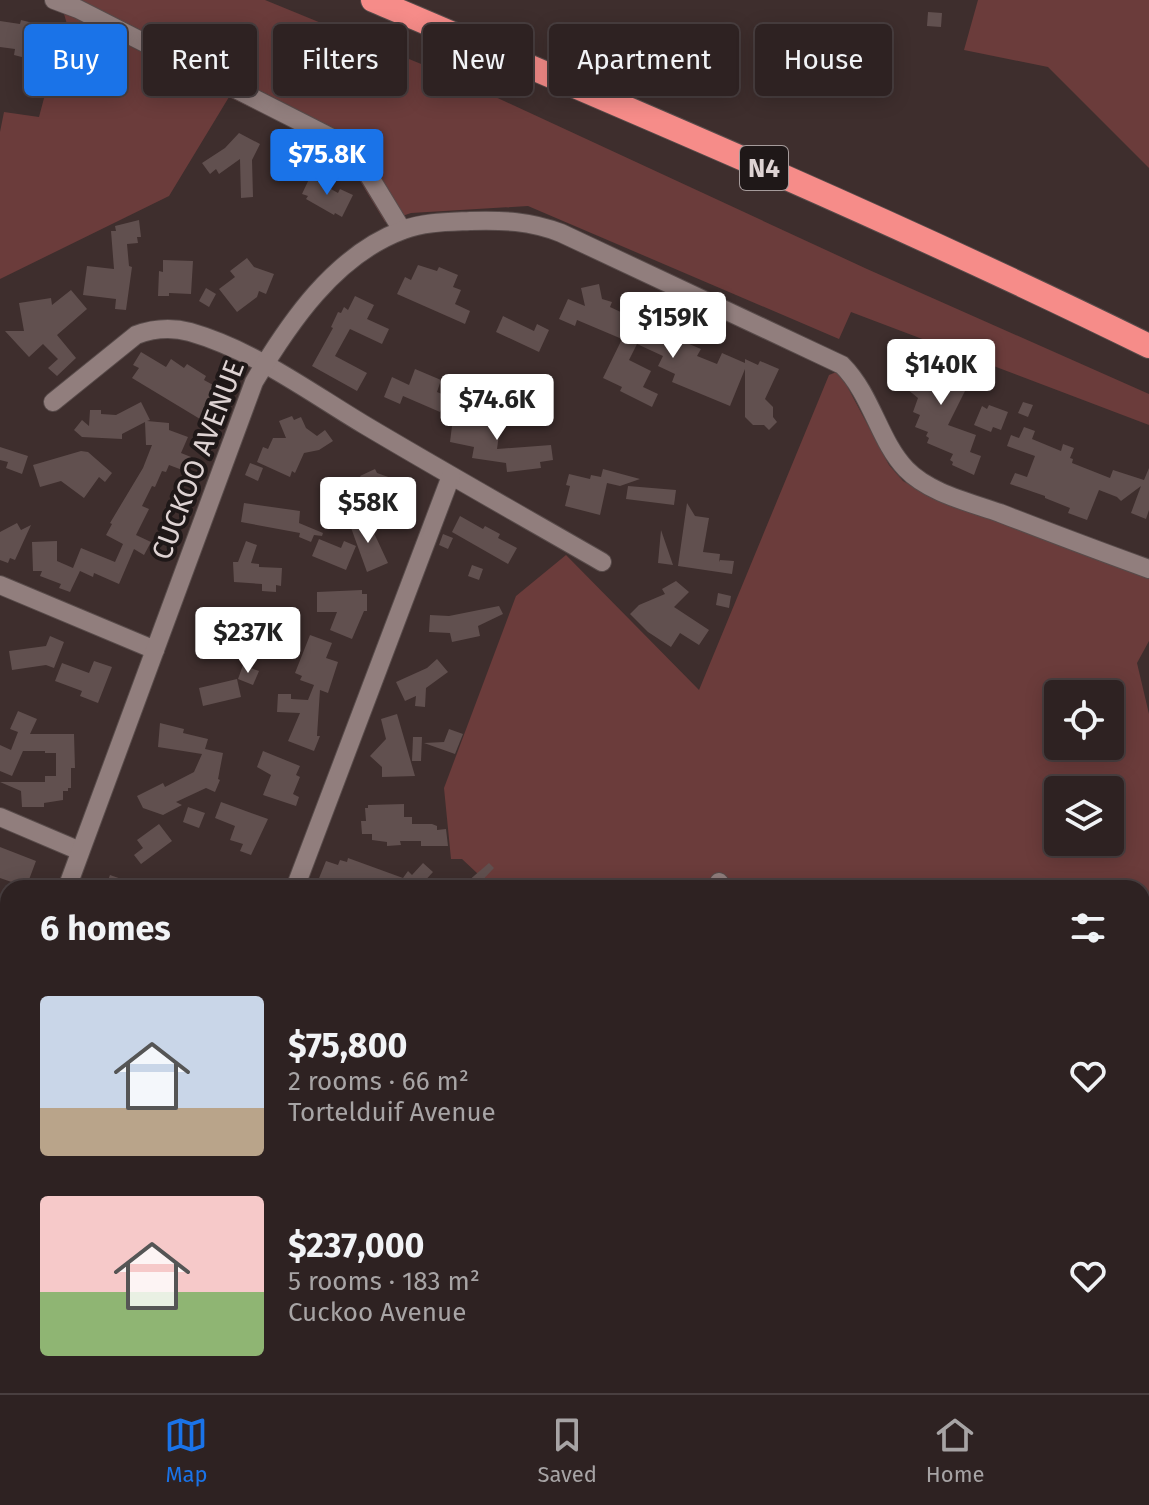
<!DOCTYPE html>
<meta charset="utf-8">
<style>
body{margin:0;font-family:"Fira Sans",sans-serif;background:#3a2f2f;color:#f1f3f6;height:100vh;display:flex;flex-direction:column;font-size:30px;white-space:nowrap}
*{box-sizing:border-box;margin:0}
p{font-size:26px;color:#a7a4a5}
.icon{flex:none;width:44px;height:44px;fill:none;stroke:currentColor;stroke-width:2;stroke-linecap:round;stroke-linejoin:round}
.map{position:relative;flex:1;overflow:hidden}
.side{position:absolute;left:0px;top:880px;width:1150px;height:514px;display:flex;flex-direction:column;background:#2e2222;border-radius:24px 24px 0 0;box-shadow:0 4px 20px #0003,0 0 0 2px #493f40}
.side>*{flex:none}
.top-card{position:absolute;left:24px;top:24px;width:1102px;height:72px;display:flex;gap:16px}
.fabs{position:absolute;left:1044px;top:680px;display:grid;gap:16px}
.fabs a{display:grid;place-items:center;width:80px;height:80px;border-radius:8px;background:#2e2222;box-shadow:0 4px 20px #0003,0 0 0 2px #493f40;font-size:40px}
.price{position:absolute;translate:-50% -68px;padding:0 18px;border-radius:8px;background:#fff;color:#222;font-size:26px;line-height:52px;filter:drop-shadow(0 2px 4px #0008)}
.price::after{content:'';position:absolute;left:50%;top:48px;width:24px;height:18px;margin-left:-12px;background:inherit;clip-path:polygon(0 0,100% 0,50% 100%)}
.price.current{background:#1a73e8;color:#fff}
ul{padding:0;list-style:none}
li{display:flex;align-items:center;gap:24px;height:200px;padding:0 40px}
li span{display:grid;place-items:center;flex:none;width:224px;height:160px;border-radius:8px;color:#555}
li>.icon{margin-inline-start:auto}
span .icon{width:96px;height:96px;fill:#fffc;stroke-width:1}
li b{font-size:34px}
h2{display:flex;justify-content:space-between;align-items:center;height:96px;padding:0 40px;font-size:34px}
.tag{padding:0 28px;border-radius:8px;background:#2e2222;box-shadow:0 4px 20px #0003,0 0 0 2px #493f40;font-size:28px;line-height:72px}
.tag.current{background:#1a73e8;color:#fff}
.dock{display:flex;justify-content:space-around;align-items:center;height:112px;border-top:2px solid #493f40;background:#2e2222;font-size:22px;color:#a7a4a5}
.dock a{display:grid;justify-items:center;gap:4px}
.dock .current{color:#1a73e8}
.map>svg:first-child{display:block}
</style>
<div class="map">
<svg width="1149" height="1393" viewBox="0 0 1149 1393">
<rect width="100%" height="100%" fill="#3e2e2d"/>
<g fill="#6b3c3b" fill-rule="evenodd">
<polygon points="60,0 265,0 448,75 867,269 1149,394 1149,425 851,312 839,339 528,206 411,213 385,222 343,153 229,97 169,196 0,279 0,132 4,112 39,117 55,57 71,38"/>
<polygon points="978,0 1149,0 1149,168 1048,67 964,50"/>
<path d="M839,371L889,465L903,481L926,494L1149,576V641L1137,663L1149,714V993L1142,995V888H493L462,859H451L444,788L516,596L566,555L699,690L829,375ZM1058,694H1110V746H1058ZM1058,790H1110V842H1058Z"/>
<polygon points="1149,1310 1149,1393 900,1393 918,1386 1142,1386 1142,1312"/>
</g>
<g fill="#61504f">
<polygon points="928,12 942,13 941,27 927,26"/>
<polygon points="21,20 33,23 31,34 56,39 49,64 14,55 15,49 0,47 0,21 20,24"/>
<polygon points="239,133 260,144 252,160 253,197 241,198 240,159 219,174 216,169 210,174 202,163 225,148"/>
<polygon points="310,177 338,193 340,189 353,195 342,217 335,213 334,215 306,199 308,196 302,194"/>
<polygon points="139,220 141,237 137,237 138,243 127,244 129,266 132,267 126,310 115,309 116,299 83,295 87,266 114,269 111,231 116,231 115,226"/>
<polygon points="247,258 254,267 274,274 266,294 259,291 257,297 237,312 219,289 235,277 230,271"/>
<polygon points="163,260 193,261 191,294 169,293 169,296 158,296 159,271 163,272"/>
<polygon points="418,265 437,271 439,267 458,275 453,287 461,290 455,304 470,311 465,324 397,294 405,277 411,280"/>
<polygon points="599,284 602,299 612,302 610,307 625,314 623,319 642,328 646,320 666,329 668,325 679,330 675,338 701,349 697,356 717,364 722,353 745,363 745,359 758,365 760,361 779,369 765,399 773,407 773,417 777,422 769,430 764,425 753,425 745,417 745,369 730,406 672,382 675,374 658,366 663,356 637,344 629,360 651,371 643,387 658,394 652,407 620,391 622,387 603,378 622,339 577,320 575,326 559,319 568,299 585,306 581,288"/>
<polygon points="206,288 216,294 209,307 199,301"/>
<polygon points="71,290 87,309 57,335 76,358 57,376 48,368 58,359 43,344 29,357 5,331 24,331 19,303 51,298 52,305"/>
<polygon points="355,296 374,305 367,319 389,329 382,344 350,329 335,356 367,373 357,391 312,366 333,328 331,327 338,312 341,313 344,307 348,310"/>
<polygon points="503,316 534,331 537,324 549,330 539,352 496,332"/>
<polygon points="897,348 949,369 951,364 967,370 966,374 968,375 964,386 967,387 948,425 976,435 970,452 981,456 974,475 952,465 953,462 950,460 953,454 927,443 929,438 926,436 928,432 915,427 920,415 913,412 918,398 907,389 915,369 893,360"/>
<polygon points="141,352 166,367 171,359 184,368 187,364 206,376 204,380 215,386 209,395 212,400 200,419 132,378 139,368 133,365"/>
<polygon points="415,369 441,380 437,392 447,396 440,412 403,396 400,404 384,397 392,377 409,385"/>
<polygon points="141,402 150,420 147,421 169,423 169,430 188,437 181,453 191,457 185,471 169,465 166,472 162,471 155,487 152,486 142,506 149,509 136,535 151,542 144,555 134,549 119,584 94,573 93,577 80,571 70,592 59,588 61,584 40,576 42,571 33,571 32,542 57,541 57,561 73,568 81,548 115,562 123,544 106,535 112,524 110,523 143,468 152,445 146,445 145,422 122,434 122,439 82,437 74,430 82,420 89,426 90,410 101,410 101,414 116,415"/>
<polygon points="1023,402 1033,405 1028,417 1018,413"/>
<polygon points="495,403 507,408 501,420 497,449 551,445 553,460 540,462 541,468 507,472 506,463 472,458 474,447 450,442 453,418 484,418 485,415 489,415"/>
<polygon points="989,405 1008,412 1001,430 993,427 991,432 974,425 982,406 987,409"/>
<polygon points="292,416 294,420 301,417 306,428 317,436 325,430 333,441 319,450 304,453 295,473 292,471 290,477 257,462 263,447 268,449 273,438 286,438 279,421"/>
<polygon points="1024,427 1035,431 1032,439 1061,451 1063,444 1074,448 1070,458 1073,459 1072,463 1110,478 1113,470 1144,480 1149,468 1149,510 1146,519 1131,513 1141,486 1121,501 1117,497 1099,490 1087,520 1068,513 1070,508 1045,498 1045,496 1010,484 1015,473 1027,477 1035,456 1007,446 1011,435 1019,438"/>
<polygon points="0,447 28,456 22,474 6,468 8,462 0,460"/>
<polygon points="81,451 88,452 112,473 105,482 99,477 84,498 61,481 40,487 33,465"/>
<polygon points="250,463 263,468 258,481 245,475"/>
<polygon points="375,469 377,473 408,484 407,487 413,499 410,509 401,505 396,519 363,507 367,490 360,476"/>
<polygon points="603,469 640,479 620,486 607,483 600,515 565,506 570,486 566,485 569,474 590,479 591,475 601,477"/>
<polygon points="628,486 676,490 674,505 626,499"/>
<polygon points="244,503 300,511 299,523 323,533 322,536 314,535 311,542 299,537 300,533 241,522"/>
<polygon points="687,503 695,516 709,518 703,552 720,554 719,562 720,560 734,561 732,574 678,566"/>
<polygon points="460,516 483,529 485,526 500,534 498,538 517,548 508,564 452,532"/>
<polygon points="367,518 388,563 367,572 350,525"/>
<polygon points="17,523 21,530 31,525 15,560 10,558 8,563 0,560 0,532"/>
<polygon points="661,530 673,565 658,563"/>
<polygon points="443,534 453,538 448,549 439,545"/>
<polygon points="319,539 341,548 344,541 356,546 346,570 312,556"/>
<polygon points="246,541 257,545 251,563 259,564 259,567 282,568 281,586 276,585 276,592 262,591 262,584 234,582 233,562 238,562"/>
<polygon points="472,565 483,569 479,580 468,576"/>
<polygon points="676,581 689,592 674,607 709,630 699,645 680,633 671,647 648,632 630,614 639,605 665,594 662,589"/>
<polygon points="362,590 362,594 367,594 367,611 364,611 352,639 330,630 337,612 317,612 317,592"/>
<polygon points="718,593 731,596 729,608 716,605"/>
<polygon points="499,606 503,614 478,626 480,636 452,642 450,633 429,632 430,615 449,616"/>
<polygon points="239,619 240,639 236,639 236,645 220,646 220,640 200,641 199,626 210,626 210,620"/>
<polygon points="310,635 332,643 326,658 338,662 328,693 320,690 317,736 320,736 314,751 288,741 300,713 277,712 278,694 291,694 291,699 308,700 314,685 300,680 302,676 295,673"/>
<polygon points="50,636 64,642 54,668 46,665 12,670 9,651 46,646"/>
<polygon points="437,659 448,672 426,688 425,707 415,706 416,696 405,701 396,682 427,668"/>
<polygon points="94,661 112,667 98,703 80,696 82,691 55,681 62,663 89,673"/>
<polygon points="243,665 259,671 253,685 238,679"/>
<polygon points="237,679 241,697 203,706 199,688"/>
<polygon points="18,711 37,719 30,734 74,734 75,768 71,768 71,788 68,788 68,791 63,791 63,800 44,803 44,807 22,807 21,791 0,782 45,782 45,776 56,776 56,753 45,753 45,751 23,751 12,776 0,771 0,745 11,750 18,732 10,729"/>
<polygon points="397,714 415,776 382,777 382,767 370,756 386,739 381,719"/>
<polygon points="160,723 184,729 183,733 208,739 205,749 223,753 218,779 220,780 215,792 206,788 176,802 182,805 163,815 143,808 137,796 163,783 165,787 194,772 202,754 158,747"/>
<polygon points="449,729 463,734 455,754 424,743 444,742"/>
<polygon points="413,737 422,737 421,761 412,761"/>
<polygon points="263,751 300,766 296,775 300,777 293,794 299,797 296,806 263,795 271,775 257,767"/>
<polygon points="221,802 268,819 251,855 240,851 243,844 230,840 235,826 215,818"/>
<polygon points="404,804 404,817 412,817 412,824 432,824 437,826 437,830 446,829 448,846 421,846 421,841 400,841 401,845 387,846 387,842 372,840 372,834 362,834 361,821 366,821 365,808 368,808 368,805"/>
<polygon points="188,807 205,813 199,828 183,822"/>
<polygon points="159,824 172,841 141,864 134,855 143,848 137,840"/>
<polygon points="0,847 36,861 27,885 23,886 0,878"/>
<polygon points="348,858 403,878 408,871 412,875 423,863 433,872 421,885 427,888 379,888 366,883 365,888 315,888 326,861 338,865 340,860 347,862"/>
<polygon points="489,863 494,868 475,888 460,888"/>
<polygon points="110,875 144,887 144,888 105,888"/>
</g>
<g fill="none" stroke-linecap="round" stroke-linejoin="round">
<g stroke="#584b4a" stroke-width="20">
<g id="minor">
<polyline points="54,0 78,9 342,143 357,156 402,230"/>
<path d="M53,402L136,335C155,328 171,327 190,332C253,350 308,391 363,424C442,471 522,516 602,562"/>
<polyline points="0,585 155,650"/>
<polyline points="0,817 80,851"/>
<polyline points="719,882 723,888"/>
<path d="M67,888L254,382C289,323 335,255 403,230C424,222 448,222 470,221C503,220 530,221 561,233L842,365C872,395 879,441 906,469C929,493 969,502 1000,513C1049,532 1099,551 1149,569"/>
<polyline points="295,888 451,476"/>
<polyline points="1142,1047 1149,1048"/>
<polyline points="0,1070 8,1050"/>
<polyline points="1142,1088 1149,1075"/>
<polyline points="571,1386 575,1393"/>
<polyline points="874,1386 878,1393"/>
<polyline points="111,1393 114,1386"/>
</g>
</g>
<g stroke="#584b4a" stroke-width="26">
<path id="highway" d="M373,0C634,111 895,221 1149,346"/>
</g>
<use href="#minor" stroke="#917e7d" stroke-width="18"/>
<use href="#highway" stroke="#f68c89" stroke-width="24"/>
</g>
<g text-anchor="middle" dominant-baseline="central" stroke-width="8" stroke-linejoin="round" paint-order="stroke">
<rect fill="#1f1818" stroke="#a59b9b" stroke-width="2" x="740" y="146" width="48" height="44" rx="6"/>
<g font-size="26" font-weight="bold" fill="#ded3d3">
<text x="764" y="168">N4</text>
</g>
<g font-size="28" fill="#ded3d3" stroke="#1f1818">
<text transform="translate(198 460) rotate(-69)">CUCKOO AVENUE</text>
</g>
</g>
</svg>
<div class="fabs">
<a><svg class="icon" aria-label="locate" viewBox="0 0 24 24"><circle cx="12" cy="12" r="6"/><path d="M12 2v4M12 18v4M2 12h4M18 12h4"/></svg></a>
<a><svg class="icon" aria-label="layers" viewBox="0 0 24 24"><path d="M12 4l9 5-9 5-9-5zM3 14l9 5 9-5"/></svg></a>
</div>
<b class="price current" style="left:327px;top:197px">$75.8K</b>
<b class="price" style="left:673px;top:360px">$159K</b>
<b class="price" style="left:941px;top:407px">$140K</b>
<b class="price" style="left:497px;top:442px">$74.6K</b>
<b class="price" style="left:368px;top:545px">$58K</b>
<b class="price" style="left:248px;top:675px">$237K</b>
<div class="top-card">
<a class="tag current">Buy</a>
<a class="tag">Rent</a>
<a class="tag">Filters</a>
<a class="tag">New</a>
<a class="tag">Apartment</a>
<a class="tag">House</a>
</div>
<section class="side">
<h2>6 homes<svg class="icon" aria-label="filters" viewBox="0 0 24 24"><path d="M4 7h16M4 17h16"/><circle cx="9" cy="7" r="2"/><circle cx="15" cy="17" r="2"/></svg></h2>
<ul>
<li><span style="background:linear-gradient(#c9d6e8 70%,#b9a48a 0)"><svg class="icon" aria-label="home" viewBox="0 0 24 24"><path d="M3 11l9-7 9 7M6 9v11h12V9"/></svg></span><div><b>$75,800</b><p>2 rooms · 66 m²</p><p>Tortelduif Avenue</p></div><svg class="icon" aria-label="heart" viewBox="0 0 24 24"><path d="M12 20l-8-8c-3-5 5-10 8-4 3-6 11-1 8 4z"/></svg></li>
<li><span style="background:linear-gradient(#f6c9c9 60%,#8fb573 0)"><svg class="icon" aria-label="home" viewBox="0 0 24 24"><path d="M3 11l9-7 9 7M6 9v11h12V9"/></svg></span><div><b>$237,000</b><p>5 rooms · 183 m²</p><p>Cuckoo Avenue</p></div><svg class="icon" aria-label="heart" viewBox="0 0 24 24"><path d="M12 20l-8-8c-3-5 5-10 8-4 3-6 11-1 8 4z"/></svg></li>
</ul>
</section>
</div>
<nav class="dock">
<a class="current"><svg class="icon" aria-label="map" viewBox="0 0 24 24"><path d="M3 6l6-2 6 2 6-2v14l-6 2-6-2-6 2zM9 4v14M15 6v14"/></svg>Map</a>
<a><svg class="icon" aria-label="saved" viewBox="0 0 24 24"><path d="M7 4h10v16l-5-4-5 4z"/></svg>Saved</a>
<a><svg class="icon" aria-label="home" viewBox="0 0 24 24"><path d="M3 11l9-7 9 7M6 9v11h12V9"/></svg>Home</a>
</nav>
